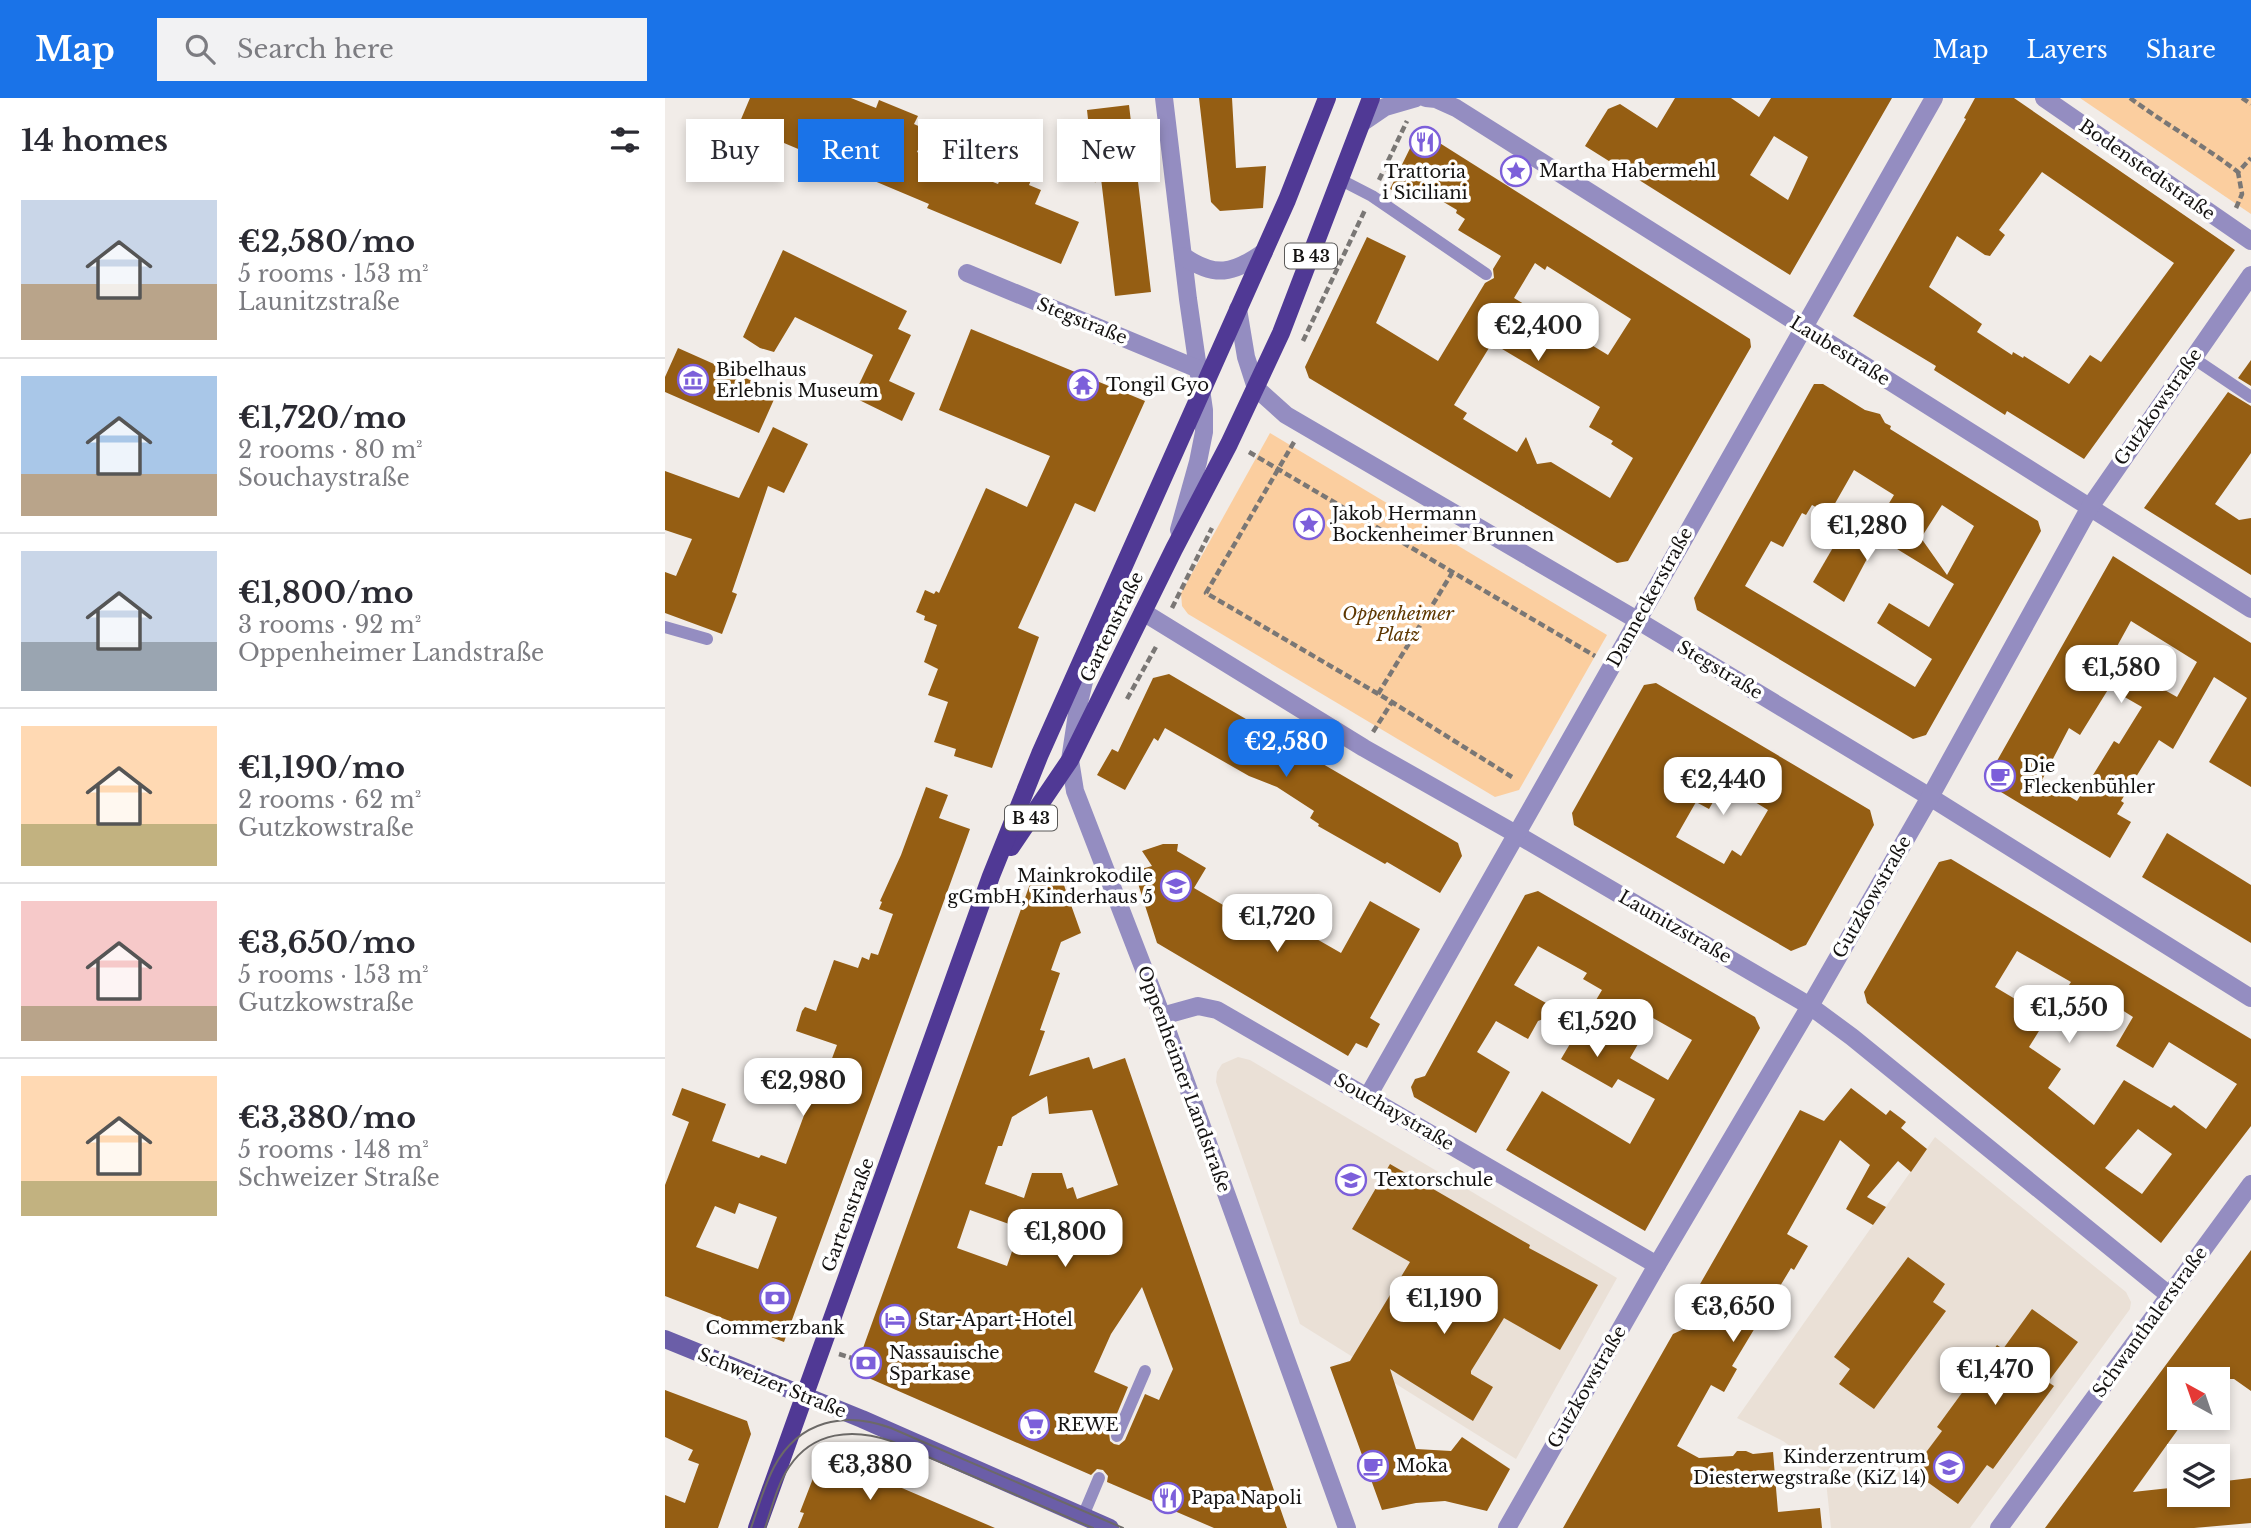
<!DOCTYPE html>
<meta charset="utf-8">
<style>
body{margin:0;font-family:"Libre Baskerville",serif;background:#f2f2f3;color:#2b2b33;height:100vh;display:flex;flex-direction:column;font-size:26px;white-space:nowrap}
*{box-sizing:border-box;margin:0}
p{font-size:23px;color:#7c7c81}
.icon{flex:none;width:38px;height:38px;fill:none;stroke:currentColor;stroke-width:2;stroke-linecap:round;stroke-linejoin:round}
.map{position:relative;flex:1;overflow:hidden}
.panel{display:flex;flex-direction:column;background:#fff;width:665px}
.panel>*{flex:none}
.hud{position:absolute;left:21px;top:21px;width:665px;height:63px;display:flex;gap:14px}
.needle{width:46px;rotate:320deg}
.tools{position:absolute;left:1502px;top:1269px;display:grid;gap:14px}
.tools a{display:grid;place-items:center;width:63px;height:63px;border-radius:0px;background:#fff;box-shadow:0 4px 10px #0003;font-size:35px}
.price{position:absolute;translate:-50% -60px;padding:0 16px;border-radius:14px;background:#fff;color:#222;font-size:23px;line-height:46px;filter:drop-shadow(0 2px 4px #0008)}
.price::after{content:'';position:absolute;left:50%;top:42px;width:21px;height:16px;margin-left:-10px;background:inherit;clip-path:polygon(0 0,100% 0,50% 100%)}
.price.on{background:#1a73e8;color:#fff}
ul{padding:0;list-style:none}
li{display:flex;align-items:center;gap:21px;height:175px;padding:0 21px}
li+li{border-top:2px solid #e1e1e2}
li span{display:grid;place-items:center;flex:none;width:196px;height:140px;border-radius:0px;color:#555}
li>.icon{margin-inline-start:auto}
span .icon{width:84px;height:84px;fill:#fffc;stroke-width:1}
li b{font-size:30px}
h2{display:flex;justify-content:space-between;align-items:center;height:84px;padding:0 21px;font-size:30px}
.chip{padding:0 24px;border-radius:0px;background:#fff;box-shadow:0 4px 10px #0003;font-size:24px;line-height:63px}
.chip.on{background:#1a73e8;color:#fff}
header{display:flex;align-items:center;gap:42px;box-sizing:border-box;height:98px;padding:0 35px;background:#1a73e8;color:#fff}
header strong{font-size:33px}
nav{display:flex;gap:38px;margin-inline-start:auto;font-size:24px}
.search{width:490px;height:63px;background:#f2f2f3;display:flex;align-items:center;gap:18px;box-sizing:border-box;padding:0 24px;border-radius:0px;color:#7c7c81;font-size:26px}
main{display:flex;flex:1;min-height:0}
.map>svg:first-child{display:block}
</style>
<header>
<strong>Map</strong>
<div class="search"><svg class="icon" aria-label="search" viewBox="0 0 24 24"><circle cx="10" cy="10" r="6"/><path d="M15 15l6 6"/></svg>Search here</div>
<nav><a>Map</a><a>Layers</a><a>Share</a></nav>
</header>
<main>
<section class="panel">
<h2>14 homes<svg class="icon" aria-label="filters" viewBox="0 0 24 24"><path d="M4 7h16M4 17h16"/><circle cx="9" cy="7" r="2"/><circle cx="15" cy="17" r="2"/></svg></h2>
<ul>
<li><span style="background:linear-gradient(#c9d6e8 60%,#b9a48a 0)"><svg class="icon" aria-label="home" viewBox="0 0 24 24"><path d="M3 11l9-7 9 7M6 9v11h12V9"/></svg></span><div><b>€2,580/mo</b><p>5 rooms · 153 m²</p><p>Launitzstraße</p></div></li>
<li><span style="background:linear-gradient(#a9c7e8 70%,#b9a48a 0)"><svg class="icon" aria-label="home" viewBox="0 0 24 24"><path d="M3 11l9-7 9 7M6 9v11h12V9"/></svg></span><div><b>€1,720/mo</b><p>2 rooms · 80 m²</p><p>Souchaystraße</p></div></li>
<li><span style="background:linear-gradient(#c9d6e8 65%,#9aa5b1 0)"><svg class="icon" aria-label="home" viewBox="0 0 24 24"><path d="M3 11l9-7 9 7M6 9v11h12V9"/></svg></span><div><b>€1,800/mo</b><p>3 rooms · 92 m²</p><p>Oppenheimer Landstraße</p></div></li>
<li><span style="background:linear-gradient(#ffd9b3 70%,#c2b280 0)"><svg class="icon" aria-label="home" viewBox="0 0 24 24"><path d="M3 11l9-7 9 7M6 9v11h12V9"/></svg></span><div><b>€1,190/mo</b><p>2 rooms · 62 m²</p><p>Gutzkowstraße</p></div></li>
<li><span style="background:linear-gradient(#f6c9c9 75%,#b9a48a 0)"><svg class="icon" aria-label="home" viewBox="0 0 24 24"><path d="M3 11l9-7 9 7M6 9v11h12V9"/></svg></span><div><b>€3,650/mo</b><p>5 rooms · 153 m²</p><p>Gutzkowstraße</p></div></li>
<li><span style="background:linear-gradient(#ffd9b3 75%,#c2b280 0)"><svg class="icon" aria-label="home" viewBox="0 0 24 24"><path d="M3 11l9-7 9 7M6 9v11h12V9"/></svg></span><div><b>€3,380/mo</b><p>5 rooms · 148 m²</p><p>Schweizer Straße</p></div></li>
</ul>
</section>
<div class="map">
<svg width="1586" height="1430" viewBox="0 0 1586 1430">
<rect width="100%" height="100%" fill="#f1ece8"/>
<g fill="#eae0d6">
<polygon points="573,959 585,962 952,1180 851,1361 635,1226 551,984 552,974 557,966"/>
<polygon points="1270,1039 1461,1194 1466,1204 1465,1211 1305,1430 1166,1430 1160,1374 1118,1343 1072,1320"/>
</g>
<g fill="#fbce9f">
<polygon points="1415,0 1586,0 1586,116"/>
<polygon points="605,335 942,537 854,692 830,699 523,516 517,508 516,495"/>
</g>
<g fill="#955e13" fill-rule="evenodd">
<polygon points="85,0 186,0 211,10 214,2 253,18 249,26 262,32 252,54 333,86 348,50 375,61 364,87 376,92 370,106 414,124 396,166 262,110 264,106 93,34 82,60 63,52"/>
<polygon points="534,0 567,0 571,70 601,68 598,110 555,113 546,104"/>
<path d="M1010,0H1066L1094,19L1106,0H1227L1125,177L920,48L943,11L955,6L992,30ZM1109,38L1143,59L1123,102L1085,77Z"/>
<path d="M1310,0H1349L1570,152L1419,361L1342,313L1340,317L1269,272L1271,268L1188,218L1301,21L1299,20ZM1377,74L1509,165L1436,264L1425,257L1404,286L1359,258L1358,260L1348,254L1347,257L1312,234L1317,226L1264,189L1292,138L1320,157L1325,158L1340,137L1334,132Z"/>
<polygon points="464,7 486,194 450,198 435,72 430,85 422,12"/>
<path d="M754,32L1085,241L1086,249L963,463L952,465L644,280L640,269L702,139L741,158L711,225L773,263L820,185L829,180L828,171L836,158L793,132L800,121L791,115L792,112L750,87L744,100L725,91ZM870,165L880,172L882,168L966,221L943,257L849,200ZM827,245L935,309L924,329L948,343L946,346L968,360L945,400L886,364L872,366L861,339L852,354L798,321L802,315L789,307Z"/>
<polygon points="118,152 242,213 233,231 246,237 224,283 250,295 237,323 188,299 208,257 130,219 109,254 95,250 78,239"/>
<polygon points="306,231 480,303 430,414 410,405 353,530 374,539 327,670 289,658 291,651 269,644 283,604 263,597 273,571 259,564 272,527 259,522 260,518 251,514 260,492 269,496 271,493 274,495 321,390 362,409 385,358 274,312"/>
<polygon points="13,250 94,286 93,288 111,297 94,335 0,294 0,279"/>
<polygon points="1586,262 1586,288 1573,280"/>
<path d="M1149,286H1158L1200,312L1215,316L1220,325L1226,328L1225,331L1373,423L1376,433L1261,637L1248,641L1032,512L1029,500ZM1189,372L1229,397L1206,435L1289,486L1264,529L1224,505L1212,525L1267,561L1250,589L1080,488L1106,443L1118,449L1137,415L1141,417L1147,407L1164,416ZM1277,407L1309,428L1282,477L1256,440Z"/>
<polygon points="1563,294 1586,308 1586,355 1550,406 1574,422 1586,420 1586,477 1479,410"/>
<polygon points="108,329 143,346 119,395 103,388 67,494 72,496 57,536 0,515 0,474 11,478 27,441 0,432 0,373 74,400"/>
<polygon points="1184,422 1213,440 1179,504 1148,484"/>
<path d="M1448,458L1586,545V689L1544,664L1582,600L1549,579L1508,651L1494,642L1456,703L1459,705L1452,716L1466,724L1445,760L1326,688L1324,677ZM1466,523L1532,564L1512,599L1445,561ZM1444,590L1477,609L1454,646L1449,643L1412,703L1377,682L1404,630L1415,637Z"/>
<polygon points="504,576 793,745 797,758 775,795 722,764 720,766 653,728 654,726 645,720 649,713 612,689 584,678 500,630 493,643 489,640 460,692 432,677 447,651 453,654 488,580"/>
<path d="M991,585L1205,712L1209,727L1141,847L1126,853L909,727L907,715L979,587ZM1059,685L1103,712L1076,758L1067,752L1059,766L1011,739L1031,704L1044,711Z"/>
<path d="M261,689L283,697L274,720L305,731L119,1244L0,1198V1087L24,1024L7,1017L17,990L61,1006L47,1043L94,1060L96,1057L121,1066L148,993L154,995L172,947L131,933L137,913L140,909L151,913L169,862L193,870L197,859L204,862L206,855L213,857L228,816L214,811L217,804L215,803L236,757ZM74,1105L112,1119L93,1171L31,1149L50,1108L70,1116Z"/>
<polygon points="1502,735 1586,787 1586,845 1477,779"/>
<polygon points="498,746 513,746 512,753 541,770 529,790 620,843 629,828 676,855 705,803 755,831 705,920 715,926 702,950 691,945 683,958 492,845 469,773 487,768 477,753"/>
<path d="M1286,761L1586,941V1028L1496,1145L1202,905L1199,894L1274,764ZM1352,853L1406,884L1384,916L1408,932L1432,896L1468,919L1451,948L1488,970L1504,944L1572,986L1541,1031L1509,1007L1506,1010L1459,982L1429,1027L1383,990L1396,971L1364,949L1382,920L1330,889ZM1473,1031L1507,1056L1477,1096L1440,1070Z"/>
<path d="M369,775L395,776L416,835L396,844L386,872L395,875L375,932L380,933L364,978L424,959L428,971L460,960L622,1430H549L442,1384L443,1378L438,1372L432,1371L426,1377L199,1278L193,1264ZM382,998L384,1016L427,1012L453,1087L412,1101L408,1089L402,1091L397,1075H367L359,1100L320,1086L333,1048H337L347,1019ZM305,1112L355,1130L342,1168L292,1150ZM477,1189L508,1271L494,1302L480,1296L460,1342L454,1347L449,1346L445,1343L444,1335L463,1289L429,1274L446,1236Z"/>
<path d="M873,793L1090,919L1095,930L980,1133L841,1052L877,993L965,1046L990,1001L953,981L947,990L896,961L937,892L918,881L922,875L873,848L849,887L881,905L886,918L873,923L863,941L831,923L812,954L845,974L811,1035L749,999L746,989L750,981L760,978L860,797ZM988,920L1027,942L1003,982L965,960Z"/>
<polygon points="1186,990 1221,1017 1225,1012 1241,1024 1236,1030 1262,1051 1246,1074 1233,1063 1202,1099 1221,1109 1208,1127 1181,1111 1205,1067 1175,1042 1122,1136 1143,1148 1129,1172 1126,1170 1067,1268 1072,1271 1059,1294 1046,1287 1012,1348 1034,1360 1068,1358 1072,1353 1081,1353 1088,1356 1108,1354 1113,1414 1155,1410 1157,1430 898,1430 1008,1236 1034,1224 1019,1214 1135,1012 1159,1023"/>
<polygon points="725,1066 865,1147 864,1150 933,1187 895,1252 839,1220 806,1273 806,1276 828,1289 808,1323 725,1271 751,1351 786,1353 797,1339 845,1371 822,1413 780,1403 751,1405 717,1412 665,1269 685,1263 745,1164 687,1131"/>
<polygon points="1586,1152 1586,1293 1569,1281 1514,1281 1514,1330 1468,1394 1514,1389 1514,1396 1552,1396 1552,1384 1586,1380 1586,1425 1529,1430 1380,1430"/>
<polygon points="1243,1159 1280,1186 1268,1204 1281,1213 1209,1311 1174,1286 1185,1271 1169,1259"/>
<polygon points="1367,1211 1413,1244 1383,1284 1389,1288 1328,1371 1322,1367 1293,1406 1247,1373 1277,1333 1272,1329 1332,1247 1338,1251"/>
<polygon points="0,1292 82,1323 86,1336 53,1430 0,1430 0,1397 20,1405 34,1366 23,1362 28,1352 0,1339"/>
<polygon points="159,1352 211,1374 209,1378 330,1430 133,1430 139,1415 135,1414"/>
</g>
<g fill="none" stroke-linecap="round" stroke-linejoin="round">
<g stroke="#7a7775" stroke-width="4.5" stroke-dasharray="7 3.5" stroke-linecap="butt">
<path d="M1465,0C1500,26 1538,47 1573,74L1586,60"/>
<polyline points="1577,0 1586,6"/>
<polyline points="714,82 742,23"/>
<polyline points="1571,110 1577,96 1573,74"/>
<polyline points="638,243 700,112"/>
<polyline points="629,344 541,495 727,604 847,679"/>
<polyline points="584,354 930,558"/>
<polyline points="507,510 547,430"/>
<polyline points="713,596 787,475"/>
<polyline points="462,601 492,547"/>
<polyline points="708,634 727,604"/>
<polyline points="174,1256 187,1260"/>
<polyline points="197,1355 202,1361 239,1375"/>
<polyline points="198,1355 205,1354 242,1369"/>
</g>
<g stroke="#948dc1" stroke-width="12">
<polyline points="676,82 707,98 821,176"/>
<polyline points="1528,260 1586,299"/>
<polyline points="0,529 42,541"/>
<polyline points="452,1338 480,1273"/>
<polyline points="418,1418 434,1380"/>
</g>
<g stroke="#948dc1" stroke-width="18">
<polyline points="499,0 523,201 539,312 539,334 533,364 514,432"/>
<polyline points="761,0 771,1 791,10 1586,511"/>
<polyline points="1379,0 1586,143"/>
<polyline points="698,24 720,9 751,0"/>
<path d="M518,158C550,180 568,176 599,154"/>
<polyline points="302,175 533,271"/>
<polyline points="573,211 581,259 591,290 621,317 972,522 1265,699 1586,900"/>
<polyline points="478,514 699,650 851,736 1145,908 1187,939 1504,1197"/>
<polyline points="427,550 413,609 405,662 410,693 497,918 682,1430"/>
<polyline points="497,918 533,908 552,912 992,1167"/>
<polyline points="703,998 1269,0"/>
<polyline points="842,1430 992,1167 1145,908 1265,699 1425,409 1586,177"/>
<polyline points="1334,1430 1586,1086"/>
</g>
<polyline stroke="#6b5ea8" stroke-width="18" points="0,1241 197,1321 445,1430"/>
<g stroke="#503995" stroke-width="18">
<polyline points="346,749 405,662 509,451 564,346 616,235 706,0"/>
<polyline points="92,1430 326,778 375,656 622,102 662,0"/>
</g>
<g stroke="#6c6967" stroke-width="2">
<path d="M86,1430C93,1410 99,1388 109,1369C134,1322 180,1313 226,1330L458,1430"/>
<path d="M100,1430C107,1410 112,1387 124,1369C148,1333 188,1330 226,1343L428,1430"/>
</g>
</g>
<defs>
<g id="restaurant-ring" transform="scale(1.575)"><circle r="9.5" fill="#fff" stroke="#7c5fda" stroke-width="1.5"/><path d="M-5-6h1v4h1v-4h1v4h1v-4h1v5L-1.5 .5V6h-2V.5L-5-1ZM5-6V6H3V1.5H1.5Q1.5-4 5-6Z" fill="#7c5fda"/></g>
<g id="sight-ring" transform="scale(1.575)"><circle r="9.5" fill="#fff" stroke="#7c5fda" stroke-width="1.5"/><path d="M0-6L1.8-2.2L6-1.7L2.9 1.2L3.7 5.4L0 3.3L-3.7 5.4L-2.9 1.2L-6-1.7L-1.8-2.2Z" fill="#7c5fda"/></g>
<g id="museum-ring" transform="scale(1.575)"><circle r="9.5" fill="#fff" stroke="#7c5fda" stroke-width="1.5"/><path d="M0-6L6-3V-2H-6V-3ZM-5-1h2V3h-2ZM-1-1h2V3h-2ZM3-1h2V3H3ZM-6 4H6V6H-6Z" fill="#7c5fda"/></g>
<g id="temple-ring" transform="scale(1.575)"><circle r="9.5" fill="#fff" stroke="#7c5fda" stroke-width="1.5"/><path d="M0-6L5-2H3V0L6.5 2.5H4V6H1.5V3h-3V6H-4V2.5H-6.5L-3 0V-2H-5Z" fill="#7c5fda"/></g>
<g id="cafe-ring" transform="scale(1.575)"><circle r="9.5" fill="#fff" stroke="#7c5fda" stroke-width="1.5"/><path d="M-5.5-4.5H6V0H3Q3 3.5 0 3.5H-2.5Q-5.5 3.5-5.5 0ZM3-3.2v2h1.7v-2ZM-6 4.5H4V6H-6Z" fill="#7c5fda"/></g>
<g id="school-ring" transform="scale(1.575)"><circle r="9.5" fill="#fff" stroke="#7c5fda" stroke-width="1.5"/><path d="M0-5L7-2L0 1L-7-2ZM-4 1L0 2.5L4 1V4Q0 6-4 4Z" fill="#7c5fda"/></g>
<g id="bank-ring" transform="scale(1.575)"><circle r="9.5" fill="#fff" stroke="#7c5fda" stroke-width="1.5"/><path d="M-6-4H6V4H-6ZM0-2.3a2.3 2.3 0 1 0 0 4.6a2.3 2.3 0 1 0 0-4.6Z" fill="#7c5fda"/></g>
<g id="hotel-ring" transform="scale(1.575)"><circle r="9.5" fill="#fff" stroke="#7c5fda" stroke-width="1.5"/><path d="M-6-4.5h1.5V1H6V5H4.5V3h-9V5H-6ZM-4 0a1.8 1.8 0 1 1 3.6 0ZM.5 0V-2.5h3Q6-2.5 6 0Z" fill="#7c5fda"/></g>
<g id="supermarket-ring" transform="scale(1.575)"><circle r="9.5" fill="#fff" stroke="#7c5fda" stroke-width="1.5"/><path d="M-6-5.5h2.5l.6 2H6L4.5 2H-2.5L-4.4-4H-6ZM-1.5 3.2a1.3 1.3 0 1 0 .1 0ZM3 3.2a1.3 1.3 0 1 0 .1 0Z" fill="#7c5fda"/></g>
</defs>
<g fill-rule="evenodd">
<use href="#restaurant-ring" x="760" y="44"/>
<use href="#sight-ring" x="851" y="73"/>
<use href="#museum-ring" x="28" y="282"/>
<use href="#temple-ring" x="418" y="287"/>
<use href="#sight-ring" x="644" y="426"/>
<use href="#cafe-ring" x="1335" y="678"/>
<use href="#school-ring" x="511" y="788"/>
<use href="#school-ring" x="686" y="1082"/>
<use href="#bank-ring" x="110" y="1200"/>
<use href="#hotel-ring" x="230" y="1222"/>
<use href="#bank-ring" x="201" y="1265"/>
<use href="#supermarket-ring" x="369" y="1327"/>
<use href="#cafe-ring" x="708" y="1368"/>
<use href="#school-ring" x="1284" y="1369"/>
<use href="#restaurant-ring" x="503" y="1400"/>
</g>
<g text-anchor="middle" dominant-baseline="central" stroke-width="7" stroke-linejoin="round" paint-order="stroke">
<g fill="#fff" stroke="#5a5958" stroke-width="2">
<rect x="620" y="145.5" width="52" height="25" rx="5"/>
<rect x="340" y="707.5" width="52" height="25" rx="5"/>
</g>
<g font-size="16" font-weight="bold" fill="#141211">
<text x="646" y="158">B 43</text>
<text x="366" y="720">B 43</text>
</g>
<g font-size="18" fill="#141211" stroke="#fff">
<text transform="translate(1482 72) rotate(35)">Bodenstedtstraße</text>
<text transform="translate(417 223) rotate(22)">Stegstraße</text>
<text transform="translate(1175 253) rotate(32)">Laubestraße</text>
<text transform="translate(1493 309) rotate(-55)">Gutzkowstraße</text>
<text transform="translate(985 499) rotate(-61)">Danneckerstraße</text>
<text transform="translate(447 529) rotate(-64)">Gartenstraße</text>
<text transform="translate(1055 572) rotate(31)">Stegstraße</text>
<text transform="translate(1207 799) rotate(-60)">Gutzkowstraße</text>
<text transform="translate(1010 829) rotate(30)">Launitzstraße</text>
<text transform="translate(519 981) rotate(70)">Oppenheimer Landstraße</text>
<text transform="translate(729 1014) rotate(30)">Souchaystraße</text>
<text transform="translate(183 1117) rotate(-70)">Gartenstraße</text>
<text transform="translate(1485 1224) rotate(-54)">Schwanthalerstraße</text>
<text transform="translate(107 1285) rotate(22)">Schweizer Straße</text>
<text transform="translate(922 1289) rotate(-60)">Gutzkowstraße</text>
</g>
<g font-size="18" fill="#141211" stroke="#fff" text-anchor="start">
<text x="874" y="73">Martha Habermehl</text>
<text x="760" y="74" text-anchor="middle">Trattoria<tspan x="760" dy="21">i Siciliani</tspan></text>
<text x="51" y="272">Bibelhaus<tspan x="51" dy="21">Erlebnis Museum</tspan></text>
<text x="441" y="287">Tongil Gyo</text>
<text x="667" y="416">Jakob Hermann<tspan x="667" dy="21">Bockenheimer Brunnen</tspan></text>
<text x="1358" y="668">Die<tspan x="1358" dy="21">Fleckenbühler</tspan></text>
<text x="488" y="778" text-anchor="end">Mainkrokodile<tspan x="488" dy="21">gGmbH, Kinderhaus 5</tspan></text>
<text x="709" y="1082">Textorschule</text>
<text x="253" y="1222">Star-Apart-Hotel</text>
<text x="110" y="1230" text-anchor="middle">Commerzbank</text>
<text x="224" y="1255">Nassauische<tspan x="224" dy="21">Sparkase</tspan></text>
<text x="392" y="1327">REWE</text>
<text x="1261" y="1359" text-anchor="end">Kinderzentrum<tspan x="1261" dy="21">Diesterwegstraße (KiZ 14)</tspan></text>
<text x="731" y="1368">Moka</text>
<text x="526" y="1400">Papa Napoli</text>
</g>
<g font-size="18" font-style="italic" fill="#5e3700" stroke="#fff">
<text x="733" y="516">Oppenheimer<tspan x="733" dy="21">Platz</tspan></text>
</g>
</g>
</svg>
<div class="tools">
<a><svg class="needle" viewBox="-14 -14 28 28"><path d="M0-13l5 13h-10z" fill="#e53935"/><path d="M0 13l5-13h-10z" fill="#7c7c81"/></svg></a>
<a><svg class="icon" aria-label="layers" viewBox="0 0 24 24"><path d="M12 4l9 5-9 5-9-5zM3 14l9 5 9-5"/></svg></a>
</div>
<b class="price" style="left:873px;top:265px">€2,400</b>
<b class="price" style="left:1202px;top:465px">€1,280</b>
<b class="price" style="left:1456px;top:607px">€1,580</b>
<b class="price on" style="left:621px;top:681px">€2,580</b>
<b class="price" style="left:1058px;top:719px">€2,440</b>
<b class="price" style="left:612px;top:856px">€1,720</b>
<b class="price" style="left:1404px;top:947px">€1,550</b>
<b class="price" style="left:932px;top:961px">€1,520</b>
<b class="price" style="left:138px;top:1020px">€2,980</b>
<b class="price" style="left:400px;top:1171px">€1,800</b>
<b class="price" style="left:779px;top:1238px">€1,190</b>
<b class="price" style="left:1068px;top:1246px">€3,650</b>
<b class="price" style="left:1330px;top:1309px">€1,470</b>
<b class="price" style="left:205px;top:1404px">€3,380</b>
<div class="hud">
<a class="chip">Buy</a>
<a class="chip on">Rent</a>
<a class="chip">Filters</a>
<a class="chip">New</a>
</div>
</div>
</main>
